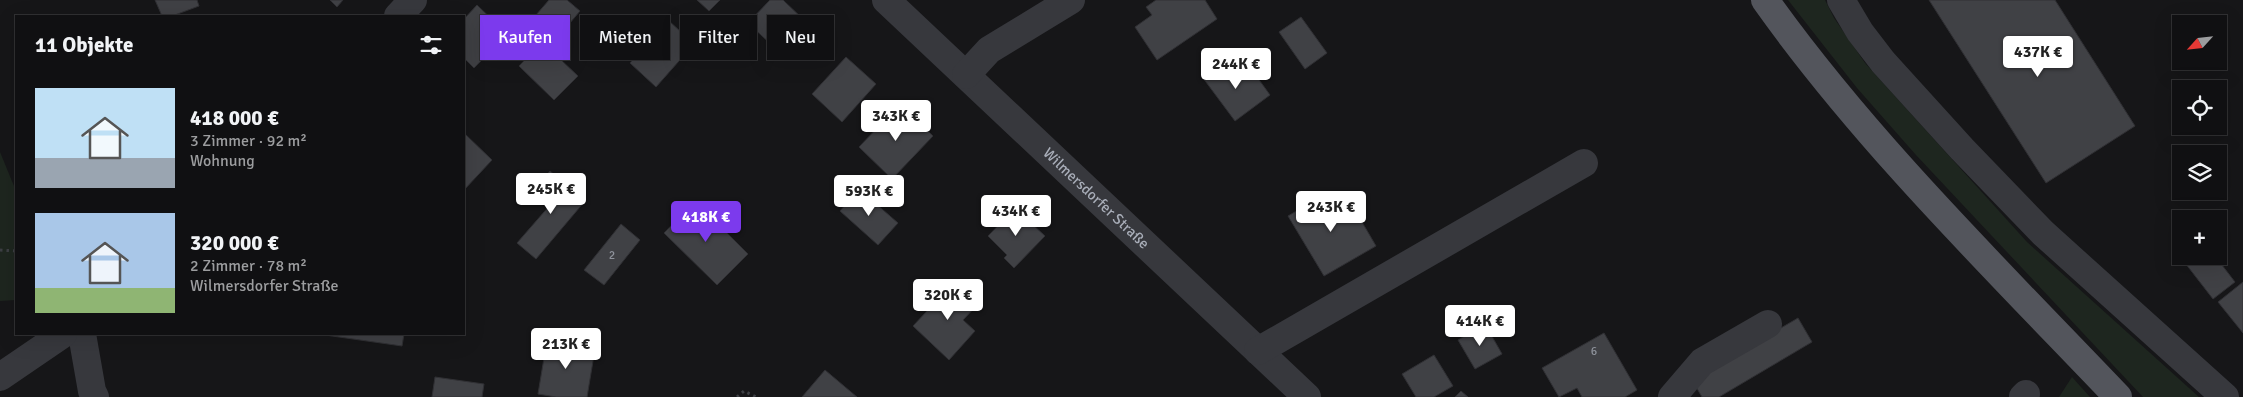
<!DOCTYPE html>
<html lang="de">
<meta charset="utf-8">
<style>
body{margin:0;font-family:Signika,sans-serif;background:#1e1e20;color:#f1f3f6;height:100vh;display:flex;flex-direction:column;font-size:19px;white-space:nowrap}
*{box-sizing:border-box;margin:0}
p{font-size:16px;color:#9c9d9f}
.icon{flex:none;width:28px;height:28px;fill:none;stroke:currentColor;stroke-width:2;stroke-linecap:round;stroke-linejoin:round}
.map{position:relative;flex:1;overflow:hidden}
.details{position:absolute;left:15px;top:15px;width:450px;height:320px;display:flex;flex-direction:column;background:#101012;border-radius:0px;box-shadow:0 5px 20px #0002,0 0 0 1px #303032}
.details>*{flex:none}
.hud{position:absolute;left:480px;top:15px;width:475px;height:45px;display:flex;gap:10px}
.needle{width:32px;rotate:243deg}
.tools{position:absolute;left:2172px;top:15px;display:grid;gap:10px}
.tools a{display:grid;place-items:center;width:55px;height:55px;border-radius:0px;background:#101012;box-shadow:0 5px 20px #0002,0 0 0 1px #303032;font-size:25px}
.price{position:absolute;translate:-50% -42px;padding:0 11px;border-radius:5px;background:#fff;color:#222;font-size:16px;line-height:32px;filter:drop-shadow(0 1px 2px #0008)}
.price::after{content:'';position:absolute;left:50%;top:30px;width:15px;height:11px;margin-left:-8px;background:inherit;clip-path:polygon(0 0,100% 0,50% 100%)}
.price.selected{background:#7c3aed;color:#fff}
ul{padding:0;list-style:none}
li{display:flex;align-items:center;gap:15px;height:125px;padding:0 20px}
li span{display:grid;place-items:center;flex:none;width:140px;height:100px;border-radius:0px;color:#555}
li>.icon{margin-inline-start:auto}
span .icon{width:60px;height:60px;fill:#fffc;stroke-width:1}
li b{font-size:21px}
h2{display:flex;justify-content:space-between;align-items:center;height:60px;padding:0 20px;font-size:21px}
.chip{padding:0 18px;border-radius:0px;background:#101012;box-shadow:0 5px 20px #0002,0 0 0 1px #303032;font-size:18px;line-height:45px}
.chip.selected{background:#7c3aed;color:#fff}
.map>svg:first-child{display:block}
</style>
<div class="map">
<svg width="2243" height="397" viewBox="0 0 2243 397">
<rect width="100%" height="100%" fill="#161618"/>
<g fill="#1e261f">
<polygon points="1788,0 1825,0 1834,18 1865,63 2027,242 2199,397 2143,397 1916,155 1857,88"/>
<polygon points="0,152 16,191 16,300 0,301"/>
<polygon points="2072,377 2090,397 2059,397"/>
</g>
<g fill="#404145" stroke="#303034">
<polygon points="155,0 197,0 199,6 172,16 162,16"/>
<polygon points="330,0 343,0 337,7"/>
<polygon points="549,0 567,0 580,11 559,36 536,15"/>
<polygon points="697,0 720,0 709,11"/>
<polygon points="770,0 783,0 804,20 776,49 748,23"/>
<polygon points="1156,0 1205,0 1217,19 1157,60 1135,27 1152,15 1146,7"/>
<polygon points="1929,0 2055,0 2135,126 2046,183"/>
<polygon points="477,5 507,34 474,68 464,58 464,19"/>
<polygon points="1301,17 1327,53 1305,69 1279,32"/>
<polygon points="668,20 694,44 656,87 630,63"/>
<polygon points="542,42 578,76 554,100 519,66"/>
<polygon points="846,57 876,84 842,122 812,94"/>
<polygon points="1227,60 1241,78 1252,70 1270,95 1235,121 1203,78"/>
<polygon points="900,104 933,136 892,179 859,147"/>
<polygon points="464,133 492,160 464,190"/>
<polygon points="550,171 585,201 536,259 517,243 551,204 535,188"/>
<polygon points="859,189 898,223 878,245 840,211"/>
<polygon points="1329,192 1340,212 1352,205 1376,246 1324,276 1288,216"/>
<polygon points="695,201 748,254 717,285 664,233"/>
<polygon points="1015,208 1045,236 1014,268 1004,258 1007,255 988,236"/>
<polygon points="621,224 640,240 604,285 584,270"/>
<polygon points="2186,256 2215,256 2235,282 2213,299 2182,259"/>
<polygon points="955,281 979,303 963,320 975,331 949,360 913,326"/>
<polygon points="2243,282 2243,333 2218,302"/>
<polygon points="1798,318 1812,342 1719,397 1702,397 1692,380"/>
<polygon points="1485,324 1502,354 1475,369 1458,340"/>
<polygon points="1604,333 1637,390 1625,397 1582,397 1577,388 1559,397 1542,368"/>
<polygon points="318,334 404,334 402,346"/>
<polygon points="547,340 595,349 587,397 556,397 538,394"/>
<polygon points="1434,355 1453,386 1434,397 1416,397 1402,374"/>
<polygon points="825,370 857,397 802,397"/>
<polygon points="435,377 484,384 482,397 432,397"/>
<polygon points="1461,391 1468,397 1455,397"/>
</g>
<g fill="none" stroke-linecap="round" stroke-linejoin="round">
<g stroke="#3d3f44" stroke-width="3" stroke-dasharray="2.5 4" stroke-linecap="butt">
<polyline points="0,250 16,251"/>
<polyline points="737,397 744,391 756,397"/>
</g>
<g stroke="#37383d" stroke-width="28">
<path id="s1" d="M886,0L1307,397"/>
<polyline points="1841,0 1860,32 1883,62 1962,149 2043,233 2225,397"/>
<polyline points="398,16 413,0"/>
<polyline points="966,75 989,50 1071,0"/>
<polyline points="82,334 92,391 95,397"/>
<polyline points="1258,351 1584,163"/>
<polyline points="0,377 63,334"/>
<polyline points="1672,397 1702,362 1768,324"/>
<polyline points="2023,397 2026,394"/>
</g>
<path stroke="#53555c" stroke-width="28" d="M1765,0C1866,142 1998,271 2118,397"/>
</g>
<g text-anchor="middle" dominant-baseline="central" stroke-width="4" stroke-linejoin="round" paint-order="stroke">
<g font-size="12" fill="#8e929b">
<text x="612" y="255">2</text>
<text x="1594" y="351">6</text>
</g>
<g font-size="15" fill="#a8adb8" stroke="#111113">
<text stroke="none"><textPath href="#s1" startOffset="289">Wilmersdorfer Straße</textPath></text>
</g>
</g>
</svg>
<div class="tools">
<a><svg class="needle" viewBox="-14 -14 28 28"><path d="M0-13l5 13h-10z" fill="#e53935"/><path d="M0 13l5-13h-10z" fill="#9c9d9f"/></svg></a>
<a><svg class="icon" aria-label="locate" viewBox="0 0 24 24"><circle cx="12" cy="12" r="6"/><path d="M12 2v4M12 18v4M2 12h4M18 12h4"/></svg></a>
<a><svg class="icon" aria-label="layers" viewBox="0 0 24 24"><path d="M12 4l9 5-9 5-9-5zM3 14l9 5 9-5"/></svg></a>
<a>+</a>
</div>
<b class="price" style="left:2038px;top:78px">437K €</b>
<b class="price" style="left:1236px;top:90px">244K €</b>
<b class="price" style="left:896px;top:142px">343K €</b>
<b class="price" style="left:551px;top:215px">245K €</b>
<b class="price" style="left:869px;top:217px">593K €</b>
<b class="price" style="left:1331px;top:233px">243K €</b>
<b class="price" style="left:1016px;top:237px">434K €</b>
<b class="price selected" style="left:706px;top:243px">418K €</b>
<b class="price" style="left:948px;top:321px">320K €</b>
<b class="price" style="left:1480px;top:347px">414K €</b>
<b class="price" style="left:566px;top:370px">213K €</b>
<div class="hud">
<a class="chip selected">Kaufen</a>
<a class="chip">Mieten</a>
<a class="chip">Filter</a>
<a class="chip">Neu</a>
</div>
<section class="details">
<h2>11 Objekte<svg class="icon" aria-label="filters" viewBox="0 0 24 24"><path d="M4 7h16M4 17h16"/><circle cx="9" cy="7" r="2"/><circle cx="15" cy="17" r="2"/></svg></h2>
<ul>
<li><span style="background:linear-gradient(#bfe0f5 70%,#9aa5b1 0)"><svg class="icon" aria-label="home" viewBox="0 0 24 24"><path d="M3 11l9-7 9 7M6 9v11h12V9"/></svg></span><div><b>418 000 €</b><p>3 Zimmer · 92 m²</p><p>Wohnung</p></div></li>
<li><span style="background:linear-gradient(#a9c7e8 75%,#8fb573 0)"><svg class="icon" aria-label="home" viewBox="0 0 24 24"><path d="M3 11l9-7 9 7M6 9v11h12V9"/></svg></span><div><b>320 000 €</b><p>2 Zimmer · 78 m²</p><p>Wilmersdorfer Straße</p></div></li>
</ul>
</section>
</div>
